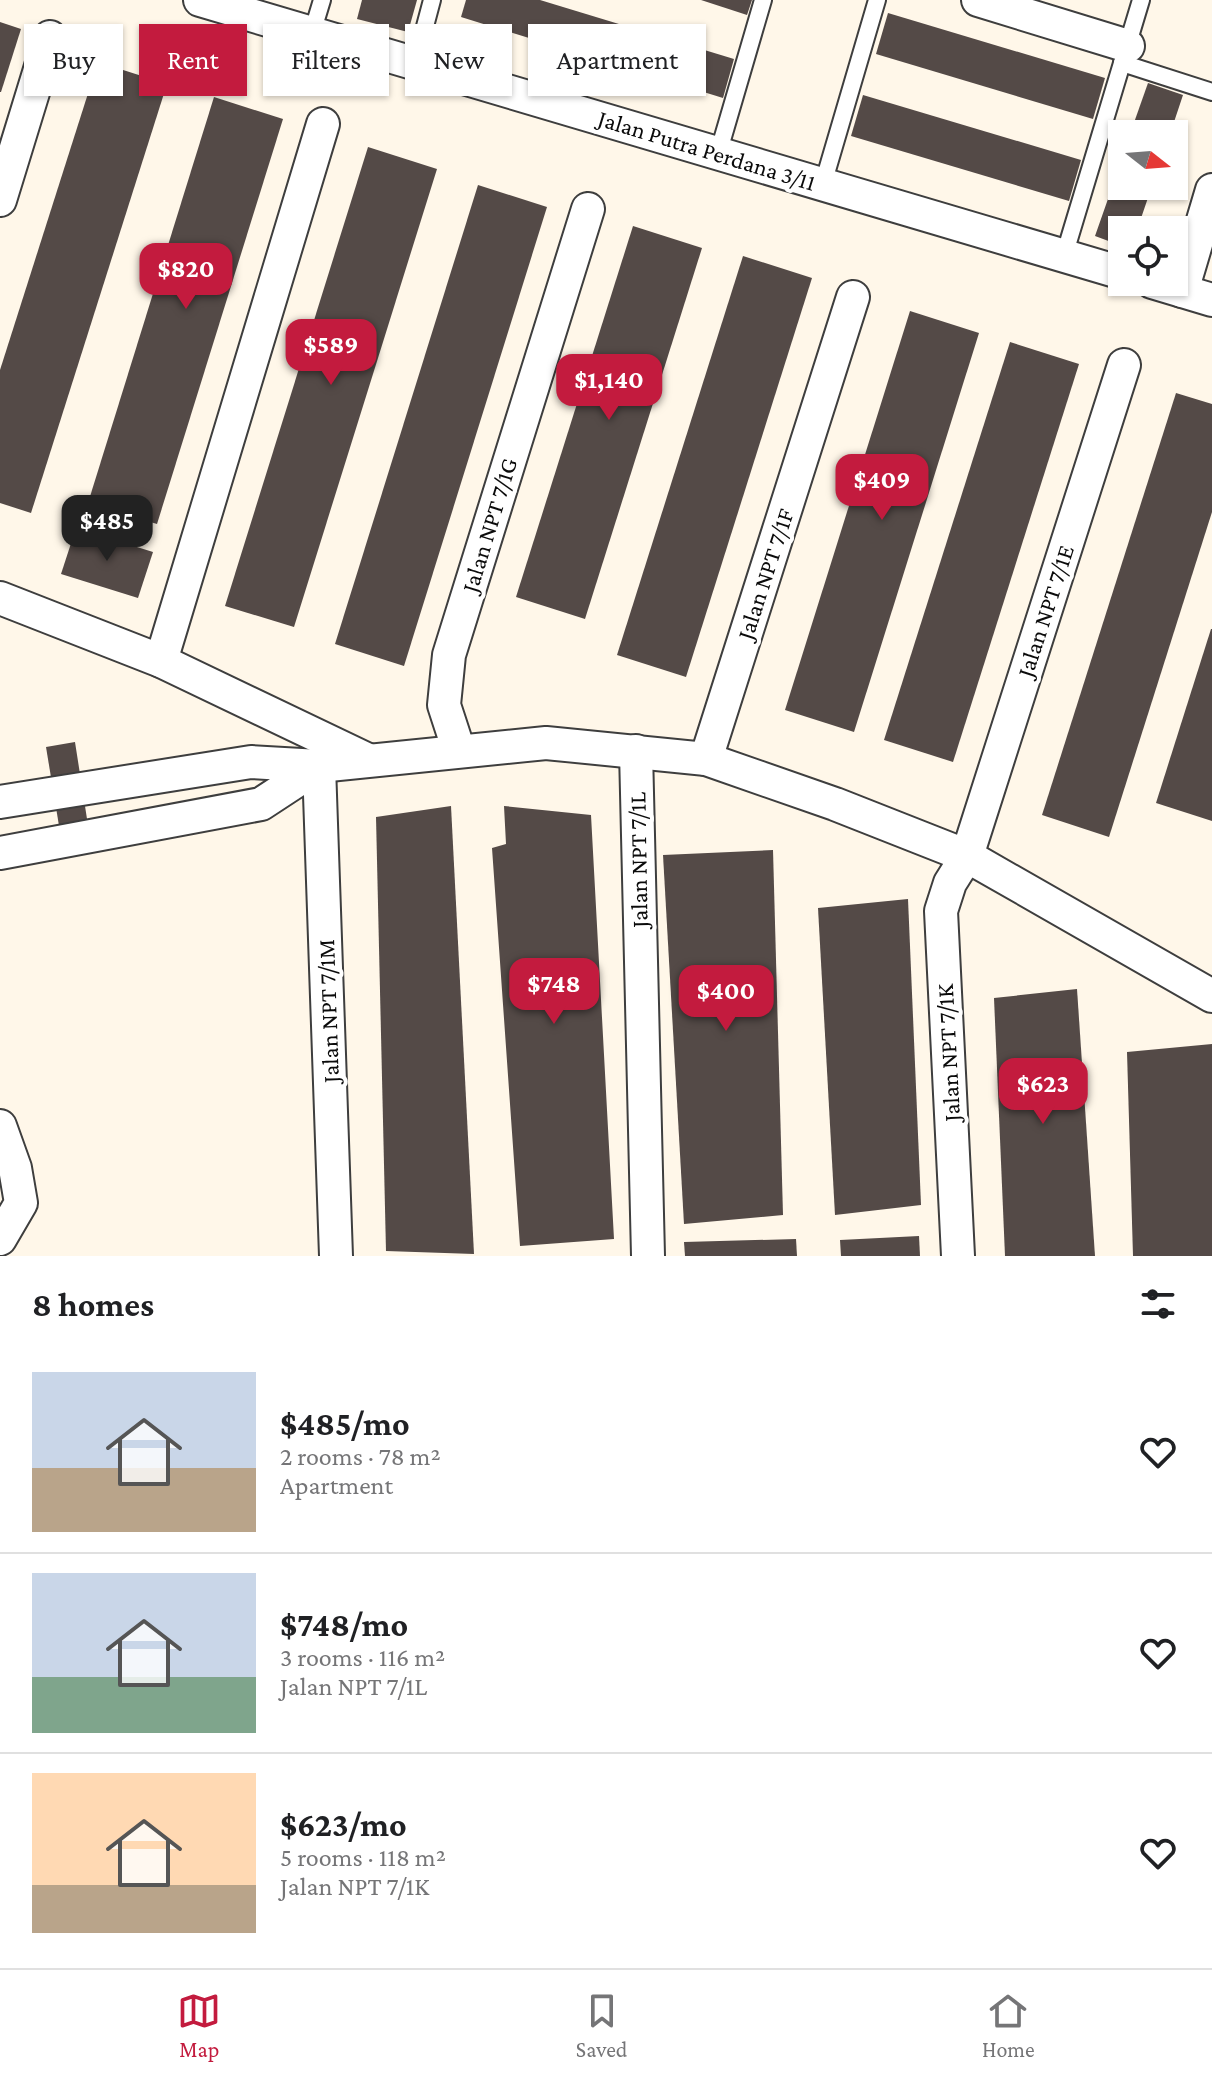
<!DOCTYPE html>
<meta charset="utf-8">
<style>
body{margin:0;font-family:"Crimson Pro",serif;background:#f6f6f6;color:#202124;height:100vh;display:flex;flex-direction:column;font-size:30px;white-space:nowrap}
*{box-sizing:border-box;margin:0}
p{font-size:26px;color:#757577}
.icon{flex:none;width:44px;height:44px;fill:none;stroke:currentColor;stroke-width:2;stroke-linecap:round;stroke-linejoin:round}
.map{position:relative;height:1256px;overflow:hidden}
.panel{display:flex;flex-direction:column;background:#fff;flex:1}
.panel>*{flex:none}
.hud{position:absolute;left:24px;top:24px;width:800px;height:72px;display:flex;gap:16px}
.needle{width:52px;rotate:107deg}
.tools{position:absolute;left:1108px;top:120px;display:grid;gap:16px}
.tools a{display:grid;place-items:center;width:80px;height:80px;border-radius:0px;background:#fff;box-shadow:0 2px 6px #0004;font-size:40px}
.price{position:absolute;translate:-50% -68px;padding:0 18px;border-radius:16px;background:#c31b3e;color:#fff;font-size:26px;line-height:52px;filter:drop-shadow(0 2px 4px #0008)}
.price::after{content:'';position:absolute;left:50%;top:48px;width:24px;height:18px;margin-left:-12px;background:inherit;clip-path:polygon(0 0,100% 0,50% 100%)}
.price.on{background:#222;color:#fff}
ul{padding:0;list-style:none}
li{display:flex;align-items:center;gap:24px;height:200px;padding:0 32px}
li+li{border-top:2px solid #e0e0e0}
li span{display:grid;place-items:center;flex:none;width:224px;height:160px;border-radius:0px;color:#555}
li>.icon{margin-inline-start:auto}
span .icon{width:96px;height:96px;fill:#fffc;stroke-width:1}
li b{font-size:34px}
h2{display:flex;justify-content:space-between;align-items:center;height:96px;padding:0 32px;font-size:34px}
.pill{padding:0 28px;border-radius:0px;background:#fff;box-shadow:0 2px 6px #0004;font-size:28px;line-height:72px}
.pill.on{background:#c31b3e;color:#fff}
.menu{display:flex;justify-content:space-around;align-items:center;height:112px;border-top:2px solid #e0e0e0;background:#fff;font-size:22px;color:#757577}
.menu a{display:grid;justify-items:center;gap:4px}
.menu .on{color:#c31b3e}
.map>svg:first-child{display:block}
</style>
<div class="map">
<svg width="1212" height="1256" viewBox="0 0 1212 1256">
<rect width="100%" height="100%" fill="#fff7e9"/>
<g fill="#544a47">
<polygon points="362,0 417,0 408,32 357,19"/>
<polygon points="466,0 540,0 734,59 723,98 461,17"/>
<polygon points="701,0 752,0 747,15"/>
<polygon points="888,13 1105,78 1093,119 876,54"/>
<polygon points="0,22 21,29 1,92 0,92"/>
<polygon points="98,62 167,84 31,513 0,503 0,370"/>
<polygon points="1148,83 1183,95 1170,134 1130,134"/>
<polygon points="863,95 1081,160 1069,201 851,136"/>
<polygon points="214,97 283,119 157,524 88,503"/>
<polygon points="368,147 437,169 294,627 225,606"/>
<polygon points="1122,159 1122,186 1152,186 1137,230 1122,230 1122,246 1095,236"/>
<polygon points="478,185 547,207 404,666 335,644"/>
<polygon points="633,226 702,248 585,619 516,597"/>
<polygon points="743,256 812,278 686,677 617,655"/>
<polygon points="910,311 979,333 854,732 785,710"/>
<polygon points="1010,342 1079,364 953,762 884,740"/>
<polygon points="1176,393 1212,404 1212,512 1109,837 1042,815"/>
<polygon points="76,528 153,552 138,598 61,574"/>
<polygon points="1211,629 1212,629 1212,821 1156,803"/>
<polygon points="75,742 92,851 64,856 46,747"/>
<polygon points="451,806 474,1254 386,1251 376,817"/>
<polygon points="504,806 591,815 614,1239 520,1246 492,848 506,844"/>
<polygon points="773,850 783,1215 684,1224 663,855"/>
<polygon points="908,899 921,1205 835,1215 818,908"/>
<polygon points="1077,989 1095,1256 1005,1256 994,998"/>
<polygon points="1212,1044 1212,1256 1133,1256 1127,1052"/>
<polygon points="919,1236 920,1256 841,1256 840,1240"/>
<polygon points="796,1239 797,1256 685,1256 684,1242"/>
</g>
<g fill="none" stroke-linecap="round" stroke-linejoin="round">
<g stroke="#3e3e3e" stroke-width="20">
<g id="service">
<polyline points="312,33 322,0"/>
<polyline points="1122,63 1212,92"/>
<polyline points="415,64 432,0"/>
<polyline points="718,154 763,0"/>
<polyline points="823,184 877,0"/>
<polyline points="1064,256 1141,0"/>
</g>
</g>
<g stroke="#3e3e3e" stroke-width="36">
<g id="minor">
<polyline points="200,0 1122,273"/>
<polyline points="978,0 1128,46"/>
<polyline points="0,200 50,37"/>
<polyline points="1152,282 1212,300"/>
<polyline points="1182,291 1212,190"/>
<polyline points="0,598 161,661 368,760"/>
<polyline points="161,661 323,124"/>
<polyline points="459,751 444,705 449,655 588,209"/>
<polyline points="636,751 648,1256"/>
<polyline points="706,759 853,297"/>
<polyline points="319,766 336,1256"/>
<polyline points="0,802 251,762 319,766 546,743 706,759 835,804 967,856 1212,996"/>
<polyline points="0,853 261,804 319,766"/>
<polyline points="0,1126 15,1168 21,1203 0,1239"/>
<polyline points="958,1256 941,911 950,883 967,856 1124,365"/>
</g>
</g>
<use href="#service" stroke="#fff" stroke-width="16"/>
<use href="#minor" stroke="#fff" stroke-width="32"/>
</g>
<g text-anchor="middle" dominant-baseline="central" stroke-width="8" stroke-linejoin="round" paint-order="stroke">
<g font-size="24" fill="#0b0b0b" stroke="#fff">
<text transform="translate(707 150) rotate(17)">Jalan Putra Perdana 3/11</text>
<text transform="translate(489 525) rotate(-73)">Jalan NPT 7/1G</text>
<text transform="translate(765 574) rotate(-72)">Jalan NPT 7/1F</text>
<text transform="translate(1045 611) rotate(-72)">Jalan NPT 7/1E</text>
<text transform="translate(638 860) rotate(-91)">Jalan NPT 7/1L</text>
<text transform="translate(328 1011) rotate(-92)">Jalan NPT 7/1M</text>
<text transform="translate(948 1053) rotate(-93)">Jalan NPT 7/1K</text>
</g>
</g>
</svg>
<div class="tools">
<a><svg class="needle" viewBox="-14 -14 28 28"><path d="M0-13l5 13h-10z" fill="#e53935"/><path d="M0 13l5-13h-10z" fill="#757577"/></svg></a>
<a><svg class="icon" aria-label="locate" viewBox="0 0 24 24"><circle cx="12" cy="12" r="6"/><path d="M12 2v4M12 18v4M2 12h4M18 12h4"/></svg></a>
</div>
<b class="price" style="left:186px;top:311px">$820</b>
<b class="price" style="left:331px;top:387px">$589</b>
<b class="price" style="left:609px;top:422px">$1,140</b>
<b class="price" style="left:882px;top:522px">$409</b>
<b class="price on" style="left:107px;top:563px">$485</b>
<b class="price" style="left:554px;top:1026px">$748</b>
<b class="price" style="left:726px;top:1033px">$400</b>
<b class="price" style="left:1043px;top:1126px">$623</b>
<div class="hud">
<a class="pill">Buy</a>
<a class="pill on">Rent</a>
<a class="pill">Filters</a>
<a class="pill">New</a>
<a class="pill">Apartment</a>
</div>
</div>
<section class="panel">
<h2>8 homes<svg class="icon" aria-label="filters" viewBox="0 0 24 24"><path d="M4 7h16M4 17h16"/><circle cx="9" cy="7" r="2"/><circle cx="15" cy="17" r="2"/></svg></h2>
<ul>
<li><span style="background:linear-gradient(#c9d6e8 60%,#b9a48a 0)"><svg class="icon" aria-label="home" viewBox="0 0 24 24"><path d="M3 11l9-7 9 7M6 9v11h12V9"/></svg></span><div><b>$485/mo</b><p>2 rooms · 78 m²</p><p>Apartment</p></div><svg class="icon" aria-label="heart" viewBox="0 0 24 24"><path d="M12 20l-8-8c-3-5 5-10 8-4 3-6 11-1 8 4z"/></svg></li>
<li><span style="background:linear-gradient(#c9d6e8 65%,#7fa58c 0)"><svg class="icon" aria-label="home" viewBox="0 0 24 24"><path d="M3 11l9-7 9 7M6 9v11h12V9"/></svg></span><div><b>$748/mo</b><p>3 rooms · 116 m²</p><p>Jalan NPT 7/1L</p></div><svg class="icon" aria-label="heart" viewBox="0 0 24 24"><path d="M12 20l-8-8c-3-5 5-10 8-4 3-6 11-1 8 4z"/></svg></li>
<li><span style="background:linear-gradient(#ffd9b3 70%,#b9a48a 0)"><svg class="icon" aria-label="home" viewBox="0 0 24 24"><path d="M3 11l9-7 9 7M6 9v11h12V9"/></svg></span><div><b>$623/mo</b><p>5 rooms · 118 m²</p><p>Jalan NPT 7/1K</p></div><svg class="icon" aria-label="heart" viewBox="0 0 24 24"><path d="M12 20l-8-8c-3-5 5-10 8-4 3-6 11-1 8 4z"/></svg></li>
</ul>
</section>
<nav class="menu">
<a class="on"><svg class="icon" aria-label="map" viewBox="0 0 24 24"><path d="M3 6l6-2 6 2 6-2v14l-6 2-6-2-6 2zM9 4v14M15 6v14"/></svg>Map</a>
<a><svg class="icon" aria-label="saved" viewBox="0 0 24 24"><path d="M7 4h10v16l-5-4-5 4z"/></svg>Saved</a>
<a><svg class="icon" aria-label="home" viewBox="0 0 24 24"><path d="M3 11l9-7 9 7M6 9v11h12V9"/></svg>Home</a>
</nav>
